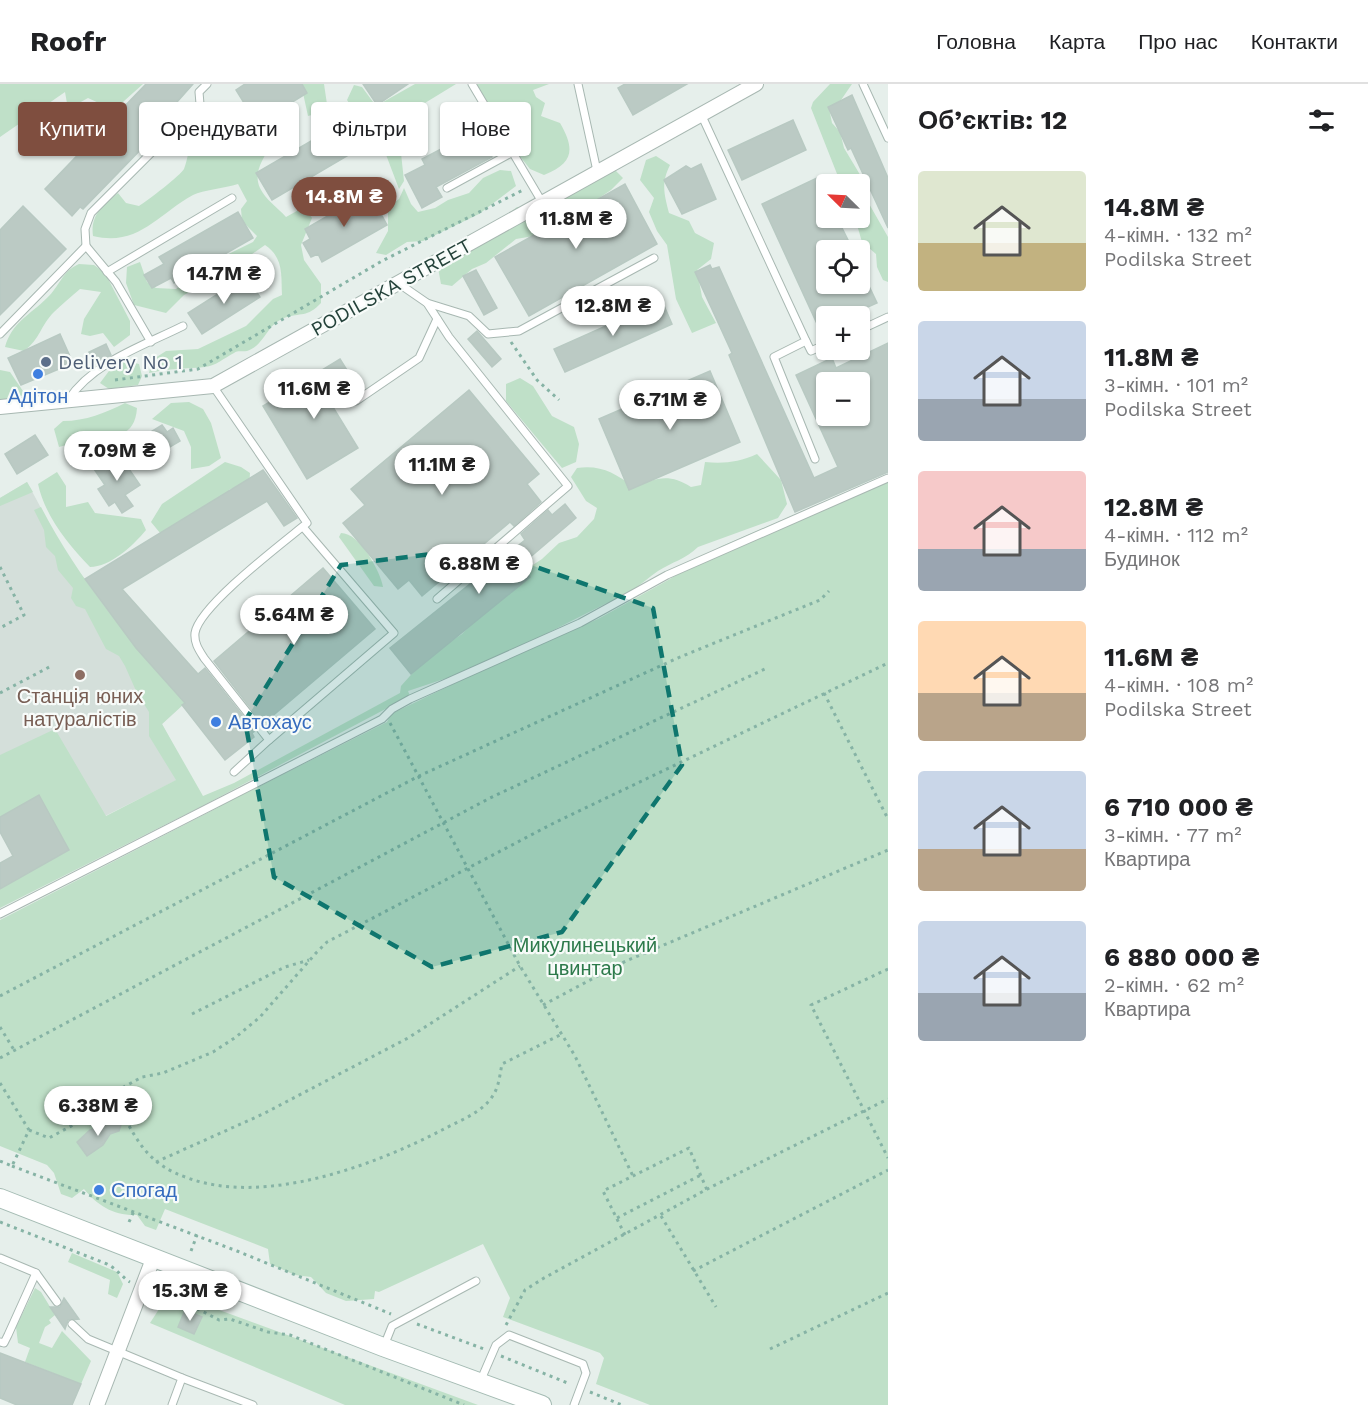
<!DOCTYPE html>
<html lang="uk">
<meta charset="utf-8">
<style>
body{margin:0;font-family:"Work Sans",sans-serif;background:#f2f2f2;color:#202124;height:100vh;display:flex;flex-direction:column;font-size:22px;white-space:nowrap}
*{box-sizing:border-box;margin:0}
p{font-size:20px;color:#757577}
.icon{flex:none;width:33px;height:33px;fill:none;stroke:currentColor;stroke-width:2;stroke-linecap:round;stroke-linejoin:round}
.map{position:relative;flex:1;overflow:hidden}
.sheet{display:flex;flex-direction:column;background:#fff;width:480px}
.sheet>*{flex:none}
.guide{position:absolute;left:18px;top:18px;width:570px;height:54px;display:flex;gap:12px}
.needle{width:39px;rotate:294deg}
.controls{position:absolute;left:816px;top:90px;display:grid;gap:12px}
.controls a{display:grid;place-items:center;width:54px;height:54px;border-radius:6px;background:#fff;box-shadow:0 2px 4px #0004;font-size:30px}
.price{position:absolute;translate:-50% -51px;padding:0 14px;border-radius:21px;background:#fff;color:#222;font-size:20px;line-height:39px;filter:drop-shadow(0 2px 3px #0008)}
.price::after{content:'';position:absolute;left:50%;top:36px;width:18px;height:14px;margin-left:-9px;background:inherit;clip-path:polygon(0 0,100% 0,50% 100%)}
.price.active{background:#7f4e3f;color:#fff}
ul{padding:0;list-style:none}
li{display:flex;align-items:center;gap:18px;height:150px;padding:0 30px}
li span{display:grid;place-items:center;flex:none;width:168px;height:120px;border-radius:6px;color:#555}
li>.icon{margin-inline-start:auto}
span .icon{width:72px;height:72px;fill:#fffc;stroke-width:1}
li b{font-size:26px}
h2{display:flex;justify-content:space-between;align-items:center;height:72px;padding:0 30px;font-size:26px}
.tag{padding:0 21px;border-radius:6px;background:#fff;box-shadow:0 2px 4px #0004;font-size:21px;line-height:54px}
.tag.active{background:#7f4e3f;color:#fff}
header{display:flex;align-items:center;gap:36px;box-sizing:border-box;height:84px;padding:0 30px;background:#fff;border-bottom:2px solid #e0e0e0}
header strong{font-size:28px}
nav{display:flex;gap:33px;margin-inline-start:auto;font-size:21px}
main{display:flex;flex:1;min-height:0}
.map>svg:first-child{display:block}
</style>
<header>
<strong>Roofr</strong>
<nav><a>Головна</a><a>Карта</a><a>Про нас</a><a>Контакти</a></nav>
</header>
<main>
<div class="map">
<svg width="888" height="1321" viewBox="0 0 888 1321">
<rect width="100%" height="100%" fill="#e6efeb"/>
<polygon fill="#d4dfda" points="27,398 64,467 136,564 185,619 162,640 189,690 63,753 39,712 0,733 0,414"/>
<g fill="#bfe0c8">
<polygon points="0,0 143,0 114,26 88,14 68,25 65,8 0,53"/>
<polygon points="301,0 324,0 328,27 308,32"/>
<polygon points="415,0 456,0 402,33 399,51 404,97 399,105 385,68 372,61 363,39 347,16 354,1 362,3 376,22"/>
<path d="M477,0H549L533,6L536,13L545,19L541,32L560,39C575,65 574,79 544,91L530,85L522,75L486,23Z"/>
<polygon points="830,0 852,0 841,16 829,24 832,39 840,48 844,64 865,99 868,118 888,153 888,198 883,196 877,183 876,170 862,158 855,134 860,134 860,100 841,100 811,24 813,18"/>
<path d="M290,22L297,30C285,49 248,79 260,104C265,115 278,124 286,133L304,123L312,134L301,161L304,176L321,200V219C307,234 301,228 284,234C266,241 265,261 247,267C242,268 238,266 234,269C224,274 216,282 205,283C185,285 170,284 149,289L152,276L166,267L198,265L246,242L273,215L282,211C281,191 284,174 265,161L225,189L184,211L166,229L134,221L126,199L127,183L140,178L147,198L156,204L176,205L204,182L253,158L257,152L242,137L241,125L247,117L238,100C225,104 203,106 193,111C157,131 138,163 93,152C90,131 103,121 118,109L126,119L139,122C147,117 181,91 184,85C188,75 189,62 192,51L217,47L231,34L265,44Z"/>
<path d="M656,72L670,81C661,99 664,110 669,129L689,137L695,149L714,159L711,175L697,186L702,213L716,239L692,249L676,215L667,161L657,147L649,128L654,114L640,96L646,76Z"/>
<polygon points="500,86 511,87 516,102 479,130 423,157 407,158 386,171 376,169 388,147 388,123 399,115 404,104 411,120 418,128 435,124 448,116 469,109 483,94"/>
<polygon points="616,87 623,94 611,106 574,131 534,152 516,155 486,179 472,185 452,202 441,200 438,184 517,123 551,122 595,88"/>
<path d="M79,180L94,181L105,189L130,237V251L114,263L103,249L90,252L81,250L84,235L101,208L80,205C71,213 62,220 54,228C40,242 41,254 24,267L5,263C12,238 30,231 47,214C60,202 62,187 79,180Z"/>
<polygon points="127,277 139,280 142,292 138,301 109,305 100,299 115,279"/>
<polygon points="0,286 10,288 25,310 17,315 0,316"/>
<polygon points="520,294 533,302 552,332 574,343 579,360 576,378 562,384 506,317 506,300"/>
<polygon points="189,318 203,325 211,339 221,374 209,382 191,385 191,363 184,347 152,335 171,319"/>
<path d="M125,319L137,324C135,354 114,352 92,355C81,357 70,360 59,363L54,345L63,337C86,337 105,329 125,319Z"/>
<path d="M757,370L781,396L787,420L778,434L698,463C686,475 672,478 658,487C641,499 628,513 607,519L506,570L462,589L408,607L410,612L208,719L0,824V805L69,766L39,712L0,733V671L55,645L106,732L176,696L149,652V628L137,609L125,582L119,572L106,565L85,525L76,522L71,514L73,504L58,486L55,472L46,463L44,446L34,426L41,423C79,496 131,558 185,619L162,640L203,712L234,699L400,609L401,602L426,574L462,550L516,492L542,475L559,459L577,453L594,435L597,424L586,417L571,393L577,384C602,381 614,389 634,403C656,394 669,389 691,403L701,401L705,378C724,380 739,378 757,370Z"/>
<polygon points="225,378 241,383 250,389 249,403 230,405 222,418 165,455 151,438 162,420"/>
<path d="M57,388L66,402V423L88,418L95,429L141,435L146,446C133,462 110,483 90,483C68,460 45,432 38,400Z"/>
<path d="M888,390V1321H650L596,1300L604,1274L600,1269L503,1233L510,1214L483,1160L379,1208L375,1207L374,1215L346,1217L326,1209L311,1193L295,1191L270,1180L268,1165L165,1125L156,1146L145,1142L137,1131C114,1132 98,1122 84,1105L72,1114L61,1110L54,1089L47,1081L0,1062V836L219,723V717L256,704L387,638L391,630L518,569L598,535L670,495L722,462Z"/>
<polygon points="27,398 33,408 0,422 0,414"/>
<path d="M341,449C360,449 380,487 383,503L374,502L339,453Z"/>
<polygon points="72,1169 117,1188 123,1200 117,1214 108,1210 110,1196 68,1178"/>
<polygon points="35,1204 41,1208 55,1231 49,1236 51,1239 45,1243 39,1259 52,1264 62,1247 91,1277 81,1300 25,1278 30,1264 18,1259 16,1243"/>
<polygon points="170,1208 478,1321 345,1321 150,1239"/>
</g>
<g fill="#bbcac4" stroke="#b8c9c2" stroke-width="1.5" fill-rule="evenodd">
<polygon points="146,0 193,0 177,18 182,23 83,125 80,123 72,132 45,105"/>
<polygon points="245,0 302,0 307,9 257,40 236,6"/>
<polygon points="363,0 408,0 377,21"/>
<polygon points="625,0 687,0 633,31 618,4"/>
<polygon points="852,11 888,94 888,144 851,64 848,66 828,23"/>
<polygon points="354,32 369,59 272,116 256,89"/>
<polygon points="793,36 806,66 742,96 728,66"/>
<polygon points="477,46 492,73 436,103 442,113 422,124 405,91 425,81 422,75"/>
<polygon points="701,80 716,115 682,130 664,96 686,82 691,85"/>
<polygon points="819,93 826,110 826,134 837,134 853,166 826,166 826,200 868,200 877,219 848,232 826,232 826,254 824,255 762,120"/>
<polygon points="625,100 657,160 529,232 495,173"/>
<polygon points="369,108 387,141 322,178 318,170 311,173 303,159 310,155 305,145"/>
<polygon points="23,122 66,165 0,231 0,146"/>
<polygon points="238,128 253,154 174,199 171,194 152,204 144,191 164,180 159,173"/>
<path d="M710,181L712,185L719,183L814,394L838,383L796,291L832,274L836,284L888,259V388L795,428L729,271L732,269L695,188ZM826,298H860V332H826Z"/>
<polygon points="476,186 497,224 484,231 463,192"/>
<polygon points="246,192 260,213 202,250 188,229"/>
<polygon points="662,217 672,240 565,288 554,265"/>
<polygon points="477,247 501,275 492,283 468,255"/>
<polygon points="60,250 73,279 21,301 8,274"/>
<polygon points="106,260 111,271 95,281 89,268"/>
<polygon points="340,275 355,299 328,315 358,364 307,395 263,322"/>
<polygon points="710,287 740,358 629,406 599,335"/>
<polygon points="469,306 539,390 527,400 541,418 514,442 510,438 422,512 409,496 398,505 343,439 365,421 351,405"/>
<polygon points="162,341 167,348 173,344 180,357 153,373 141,354"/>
<polygon points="35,351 48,371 17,390 5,370"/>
<polygon points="118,369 140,401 125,411 133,422 122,429 115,418 109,422 98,405 105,401 94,385"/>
<polygon points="263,386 297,434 284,442 267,417 122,505 198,590 205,584 255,647 252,649 254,653 225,676 182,621 185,619 136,564 85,495"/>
<polygon points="565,420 576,434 521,481 530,493 411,590 390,564 525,456 521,450 548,426 552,431"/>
<polygon points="323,484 375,545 263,640 214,577"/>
<polygon points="39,711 69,766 0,805 0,779 13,772 0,748 0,733"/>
<polygon points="115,1035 121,1041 119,1047 110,1050 103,1061 87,1072 77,1058 90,1046 103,1042 105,1038"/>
<polygon points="64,1214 79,1235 68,1236 65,1245 50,1223 60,1223"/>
<polygon points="185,1226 202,1233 194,1250 178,1243"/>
<polygon points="0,1269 81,1300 72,1321 17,1321 0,1314"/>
</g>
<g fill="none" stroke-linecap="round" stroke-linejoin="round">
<g stroke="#a8b8b2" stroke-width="9">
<g id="lane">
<polyline points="472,0 542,118"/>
<polyline points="578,0 597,87"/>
<polyline points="863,0 888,54"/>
<polyline points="701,30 806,257 774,273 815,375"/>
<polyline points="447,104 513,68"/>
<polyline points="86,162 85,145 91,129 200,20 199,8 207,0"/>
<polyline points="107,188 232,114"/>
<polyline points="398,199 427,219 449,253 568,402 437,515"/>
<polyline points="427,219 469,232 488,250 519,247 654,174"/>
<polyline points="860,246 888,233"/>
<polyline points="0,250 86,162 116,198 151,258"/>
<polyline points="806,257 811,267 826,260"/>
<path d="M213,302L307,439C284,458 199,522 195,549C194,559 199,566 204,574L269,656L234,688"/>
<path d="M68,316C93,278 143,262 183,242"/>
<polyline points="356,317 419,274 437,235"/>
<polyline points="269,656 394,549 303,443"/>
<polyline points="0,830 382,635 392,625 410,615 580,539 667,491 888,394"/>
<polyline points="0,1174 36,1189 57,1218"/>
<polyline points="72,1240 88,1255 182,1294 172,1321"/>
<polyline points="0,1258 4,1259 8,1251 36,1189"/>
<polyline points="384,1262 392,1242 476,1197"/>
<polyline points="182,1294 253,1321"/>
<polyline points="480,1298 496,1261 509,1251 583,1280 586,1289 574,1321"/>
</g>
</g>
<g stroke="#a8b8b2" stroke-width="16">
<g id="street">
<polyline points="0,323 213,302 756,0"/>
<polyline points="97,1321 153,1175"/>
</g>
</g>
<g stroke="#a4bbb3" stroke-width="20">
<polyline id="secondary" points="0,1114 383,1263 542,1321"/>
</g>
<g stroke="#86b3a5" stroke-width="3" stroke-dasharray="3 4.5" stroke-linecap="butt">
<polyline points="511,258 537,296 559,316"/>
<polyline points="115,296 198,285 382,177 523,106"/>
<polyline points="0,483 24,531 0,544"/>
<polyline points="0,609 53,581"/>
<polyline points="824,609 888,735"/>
<polyline points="390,639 520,882 575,972 633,1092"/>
<polyline points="888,885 811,921 888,1074"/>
<polyline points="0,912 419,692 680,573 820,516 829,507"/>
<polyline points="543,921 626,877 888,766"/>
<polyline points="192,930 285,883 309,876"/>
<polyline points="0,943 14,966"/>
<polyline points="0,974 490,714 767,584"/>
<polyline points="0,999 29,1046 12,1082 0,1077"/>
<path d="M110,1021L120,1025C138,1059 149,1081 188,1094C264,1122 373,1082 442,1046C457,1038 476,1031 488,1018C499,1006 499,995 502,980L560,951"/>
<polyline points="29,1046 49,1054 110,1021 122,1004 142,993 163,989 213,968 236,953 260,933 316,869 327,858 350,846 552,740 888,579"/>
<polyline points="156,1078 263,1030 408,954 520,882"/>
<polyline points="12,1082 237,1167 391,1230"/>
<polyline points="661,1132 716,1223"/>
<polyline points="617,1134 701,1091"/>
<path d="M0,1138L107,1180C117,1185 124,1195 130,1198"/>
<polyline points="129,1138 134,1127"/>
<polyline points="625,1151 603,1107 689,1064 707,1106"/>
<polyline points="191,1167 197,1151"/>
<polyline points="693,1187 888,1086"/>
<polyline points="156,1207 167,1209 219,1236 230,1235 268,1248 290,1251 464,1321"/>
<polyline points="417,1240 484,1265"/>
<polyline points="506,1241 525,1206 544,1194 711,1103 888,1015"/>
<polyline points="770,1265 888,1209"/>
<polyline points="501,1272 570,1300"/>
<polyline points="590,1308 622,1321"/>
</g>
<use href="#lane" stroke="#fff" stroke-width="7"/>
<use href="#street" stroke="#fff" stroke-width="14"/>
<use href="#secondary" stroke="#fff" stroke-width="18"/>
</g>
<path fill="#0f766e" fill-opacity="0.2" stroke="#0f766e" stroke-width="4.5" stroke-dasharray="12 8" stroke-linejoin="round" d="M482,464L653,524L682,681L562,848L432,883L274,793L245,637L341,481Z"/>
<circle fill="#5c6f8a" stroke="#f7fbf9" stroke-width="2" cx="46" cy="278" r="6"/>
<g fill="#3f7fe0" stroke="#f7fbf9" stroke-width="2">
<circle cx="38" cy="290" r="6"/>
<circle cx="216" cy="638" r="6"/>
<circle cx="99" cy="1106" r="6"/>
</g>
<circle fill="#8d6e63" stroke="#f7fbf9" stroke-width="2" cx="80" cy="591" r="6"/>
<g text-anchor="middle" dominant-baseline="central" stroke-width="4.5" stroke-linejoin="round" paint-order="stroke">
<g font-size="20" fill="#24423a" stroke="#f7fbf9">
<text transform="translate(391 203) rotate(-29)">PODILSKA STREET</text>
</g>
<g font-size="20" fill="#4e5e75" stroke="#f7fbf9" text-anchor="start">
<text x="58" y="278">Delivery No 1</text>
</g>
<g font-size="20" fill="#366cbe" stroke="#f7fbf9" text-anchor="start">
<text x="38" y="312" text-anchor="middle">Адітон</text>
<text x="228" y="638">Автохаус</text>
<text x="111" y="1106">Спогад</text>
</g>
<g font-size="20" fill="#785e54" stroke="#f7fbf9">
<text x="80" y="612">Станція юних<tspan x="80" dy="23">натуралістів</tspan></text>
</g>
<g font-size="20" fill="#2d7a4b" stroke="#f7fbf9">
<text x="585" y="861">Микулинецький<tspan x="585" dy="23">цвинтар</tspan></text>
</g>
</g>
</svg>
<div class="controls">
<a><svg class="needle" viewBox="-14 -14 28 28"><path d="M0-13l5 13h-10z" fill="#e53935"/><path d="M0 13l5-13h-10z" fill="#757577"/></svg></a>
<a><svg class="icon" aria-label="locate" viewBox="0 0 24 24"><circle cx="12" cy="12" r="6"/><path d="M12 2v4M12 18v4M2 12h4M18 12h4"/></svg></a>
<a>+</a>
<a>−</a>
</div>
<b class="price active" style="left:344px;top:144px">14.8M ₴</b>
<b class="price" style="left:576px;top:166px">11.8M ₴</b>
<b class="price" style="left:224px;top:221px">14.7M ₴</b>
<b class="price" style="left:613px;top:253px">12.8M ₴</b>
<b class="price" style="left:314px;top:336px">11.6M ₴</b>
<b class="price" style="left:670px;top:347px">6.71M ₴</b>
<b class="price" style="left:117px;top:398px">7.09M ₴</b>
<b class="price" style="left:442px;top:412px">11.1M ₴</b>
<b class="price" style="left:479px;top:511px">6.88M ₴</b>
<b class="price" style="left:294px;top:562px">5.64M ₴</b>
<b class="price" style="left:98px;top:1053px">6.38M ₴</b>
<b class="price" style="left:190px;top:1238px">15.3M ₴</b>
<div class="guide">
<a class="tag active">Купити</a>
<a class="tag">Орендувати</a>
<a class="tag">Фільтри</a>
<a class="tag">Нове</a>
</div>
</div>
<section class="sheet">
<h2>Об’єктів: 12<svg class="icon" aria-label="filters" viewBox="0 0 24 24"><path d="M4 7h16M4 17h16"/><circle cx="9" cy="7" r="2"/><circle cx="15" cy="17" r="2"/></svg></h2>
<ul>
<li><span style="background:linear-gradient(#dfe7d0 60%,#c2b280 0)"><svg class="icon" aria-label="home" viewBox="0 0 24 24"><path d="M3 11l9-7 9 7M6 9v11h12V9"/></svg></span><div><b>14.8M ₴</b><p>4-кімн. · 132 m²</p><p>Podilska Street</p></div></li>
<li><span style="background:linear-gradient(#c9d6e8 65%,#9aa5b1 0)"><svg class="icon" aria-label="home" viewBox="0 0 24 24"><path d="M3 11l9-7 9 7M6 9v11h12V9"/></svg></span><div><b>11.8M ₴</b><p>3-кімн. · 101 m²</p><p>Podilska Street</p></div></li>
<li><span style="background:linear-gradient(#f6c9c9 65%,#9aa5b1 0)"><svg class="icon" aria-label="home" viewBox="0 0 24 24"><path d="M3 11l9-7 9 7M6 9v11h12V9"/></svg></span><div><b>12.8M ₴</b><p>4-кімн. · 112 m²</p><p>Будинок</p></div></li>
<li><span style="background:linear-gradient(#ffd9b3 60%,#b9a48a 0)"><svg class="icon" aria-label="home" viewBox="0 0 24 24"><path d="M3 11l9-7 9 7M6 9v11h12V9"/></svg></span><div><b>11.6M ₴</b><p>4-кімн. · 108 m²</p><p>Podilska Street</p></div></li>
<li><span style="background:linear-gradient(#c9d6e8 65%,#b9a48a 0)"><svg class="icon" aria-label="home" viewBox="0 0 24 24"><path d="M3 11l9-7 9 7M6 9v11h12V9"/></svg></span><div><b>6 710 000 ₴</b><p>3-кімн. · 77 m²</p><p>Квартира</p></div></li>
<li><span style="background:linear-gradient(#c9d6e8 60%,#9aa5b1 0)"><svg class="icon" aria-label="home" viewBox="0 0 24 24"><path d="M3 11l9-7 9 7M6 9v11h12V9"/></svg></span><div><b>6 880 000 ₴</b><p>2-кімн. · 62 m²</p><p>Квартира</p></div></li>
</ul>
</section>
</main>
